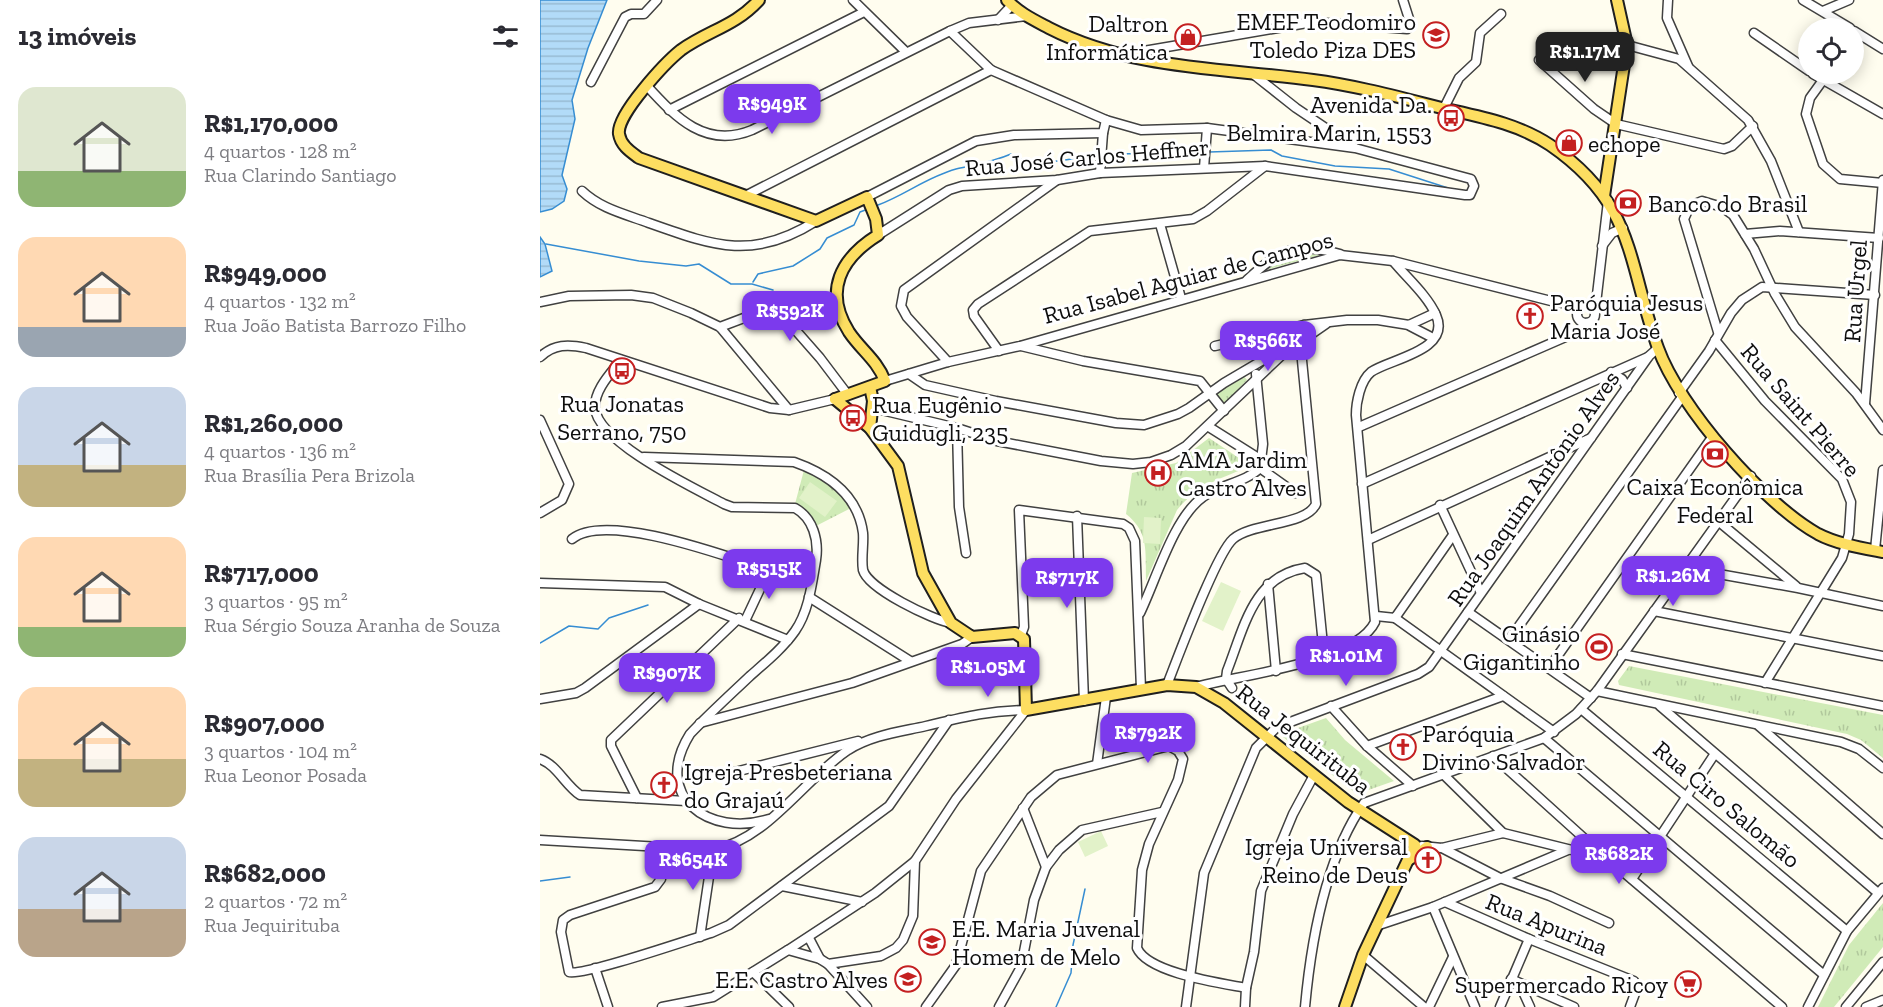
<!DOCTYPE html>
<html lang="pt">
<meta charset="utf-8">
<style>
body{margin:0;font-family:"Zilla Slab",serif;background:#f2f2f3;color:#2b2b33;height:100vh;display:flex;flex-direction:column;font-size:22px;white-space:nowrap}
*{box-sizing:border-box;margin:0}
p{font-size:20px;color:#7c7c81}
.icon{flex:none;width:33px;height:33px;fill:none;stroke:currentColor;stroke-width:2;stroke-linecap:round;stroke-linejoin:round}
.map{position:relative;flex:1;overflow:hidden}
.drawer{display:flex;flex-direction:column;background:#fff;width:540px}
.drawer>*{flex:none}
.tools{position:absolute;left:1258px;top:18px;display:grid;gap:12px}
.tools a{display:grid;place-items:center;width:66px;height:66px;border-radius:50%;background:#fff;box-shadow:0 3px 15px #0003;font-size:30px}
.price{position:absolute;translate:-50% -51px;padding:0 14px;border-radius:12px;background:#7c3aed;color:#fff;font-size:20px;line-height:39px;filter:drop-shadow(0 2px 3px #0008)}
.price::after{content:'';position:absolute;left:50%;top:36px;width:18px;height:14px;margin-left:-9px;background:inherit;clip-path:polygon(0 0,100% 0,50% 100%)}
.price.active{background:#222;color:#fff}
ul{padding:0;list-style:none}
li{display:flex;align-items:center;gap:18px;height:150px;padding:0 18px}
li span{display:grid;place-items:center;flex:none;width:168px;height:120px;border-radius:18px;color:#555}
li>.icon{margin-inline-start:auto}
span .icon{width:72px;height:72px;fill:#fffc;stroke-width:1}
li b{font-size:26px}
h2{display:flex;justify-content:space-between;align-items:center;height:72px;padding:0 18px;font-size:26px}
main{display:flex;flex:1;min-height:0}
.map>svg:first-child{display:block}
</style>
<main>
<section class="drawer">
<h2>13 imóveis<svg class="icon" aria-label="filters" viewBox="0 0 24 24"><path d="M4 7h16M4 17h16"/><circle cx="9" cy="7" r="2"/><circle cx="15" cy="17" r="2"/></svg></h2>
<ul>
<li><span style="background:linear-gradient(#dfe7d0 70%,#8fb573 0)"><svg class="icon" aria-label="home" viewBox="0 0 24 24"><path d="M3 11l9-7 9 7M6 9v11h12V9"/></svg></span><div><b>R$1,170,000</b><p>4 quartos · 128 m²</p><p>Rua Clarindo Santiago</p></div></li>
<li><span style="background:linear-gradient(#ffd9b3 75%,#9aa5b1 0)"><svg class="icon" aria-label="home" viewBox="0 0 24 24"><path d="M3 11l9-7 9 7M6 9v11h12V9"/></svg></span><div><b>R$949,000</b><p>4 quartos · 132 m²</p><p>Rua João Batista Barrozo Filho</p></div></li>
<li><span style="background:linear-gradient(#c9d6e8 65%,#c2b280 0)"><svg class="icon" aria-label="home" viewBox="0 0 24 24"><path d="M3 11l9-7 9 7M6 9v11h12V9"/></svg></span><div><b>R$1,260,000</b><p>4 quartos · 136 m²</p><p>Rua Brasília Pera Brizola</p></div></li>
<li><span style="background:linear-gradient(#ffd9b3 75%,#8fb573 0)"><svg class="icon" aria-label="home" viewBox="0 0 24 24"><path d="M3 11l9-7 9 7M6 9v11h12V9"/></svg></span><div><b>R$717,000</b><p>3 quartos · 95 m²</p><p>Rua Sérgio Souza Aranha de Souza</p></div></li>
<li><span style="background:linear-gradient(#ffd9b3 60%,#c2b280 0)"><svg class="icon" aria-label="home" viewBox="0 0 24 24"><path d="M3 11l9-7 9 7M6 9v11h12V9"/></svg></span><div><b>R$907,000</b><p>3 quartos · 104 m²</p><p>Rua Leonor Posada</p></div></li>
<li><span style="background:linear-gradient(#c9d6e8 60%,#b9a48a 0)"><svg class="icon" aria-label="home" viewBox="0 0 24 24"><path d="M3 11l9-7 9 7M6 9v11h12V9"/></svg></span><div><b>R$682,000</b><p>2 quartos · 72 m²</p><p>Rua Jequirituba</p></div></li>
</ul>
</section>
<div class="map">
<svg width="1343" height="1007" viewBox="0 0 1343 1007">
<defs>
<pattern id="grass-tufts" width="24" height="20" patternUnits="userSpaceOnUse" patternTransform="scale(1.5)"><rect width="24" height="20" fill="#d0ebb7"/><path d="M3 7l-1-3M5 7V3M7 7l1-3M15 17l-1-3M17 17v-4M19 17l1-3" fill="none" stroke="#b1c89c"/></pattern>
<pattern id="water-rules" width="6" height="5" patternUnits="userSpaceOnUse" patternTransform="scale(1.5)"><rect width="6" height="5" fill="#b2dbf8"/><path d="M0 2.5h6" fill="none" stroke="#98bbd3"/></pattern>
</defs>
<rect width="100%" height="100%" fill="#fffdef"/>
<g fill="url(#grass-tufts)">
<polygon points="737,251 780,255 729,269"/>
<polygon points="703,375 707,380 686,402 681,402 675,392"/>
<path d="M669,438L711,466C682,478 657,485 637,510L606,581C605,553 610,533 586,514L592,473L636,463Z"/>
<polygon points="264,470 296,489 311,508 276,526 269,513 255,504"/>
<polygon points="1089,666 1343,715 1343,758 1321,740 1307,734 1079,685 1078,681"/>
<polygon points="786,718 805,740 854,781 817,794 743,737 744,733"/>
<polygon points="1343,903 1343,947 1294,1007 1278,1007 1309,945"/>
</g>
<g fill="#e2f2c9">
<polygon points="270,482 297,501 285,517 259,498"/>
<polygon points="604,517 621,518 620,544 603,543"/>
<polygon points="681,582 701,591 683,631 662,621"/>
<polygon points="561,831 568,846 545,857 538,842"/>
</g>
<g fill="url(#water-rules)" stroke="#368dd2" stroke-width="1.5">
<polygon points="0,0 67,0 48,48 32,100 35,119 22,175 27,189 24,201 12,209 0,212"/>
<polygon points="0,237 5,244 12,271 0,277"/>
</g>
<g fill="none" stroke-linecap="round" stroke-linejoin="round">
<g stroke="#368dd2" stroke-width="1.5">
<polyline points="669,152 731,150 742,156 795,166 849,169 908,188"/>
<polyline points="565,154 663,153"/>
<path d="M338,205C365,195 387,177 416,169C434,165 453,162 471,154C495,170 530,158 557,155"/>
<polyline points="6,244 99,261 146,266 159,264 191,284 212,284 233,290"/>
<polyline points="213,282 218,274 253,266 280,249 287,238 314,225 320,212 328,209"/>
<polyline points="0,643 29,626 58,629 69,618 108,605"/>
<polyline points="0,881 30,877"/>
<polyline points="516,1007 531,973 533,945 545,889"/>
</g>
<g stroke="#414141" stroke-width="11">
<g id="minor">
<polyline points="313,0 366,52"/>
<polyline points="1128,0 1127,18 1148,66"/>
<polyline points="1263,0 1310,28"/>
<polyline points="1283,11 1309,0"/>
<polyline points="458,20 472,5"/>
<polyline points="410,31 451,70 566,120"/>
<polyline points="1314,31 1343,49"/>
<polyline points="1214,33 1269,71"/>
<polyline points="1087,45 1139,59 1208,120 1231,161 1259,232"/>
<polyline points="586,54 773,22 867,29 871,25 863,0"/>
<polyline points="999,60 1054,109 1076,124 1184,149 1192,146 1213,126"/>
<polyline points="713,74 756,108 814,147"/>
<polyline points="1273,74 1343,114"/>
<polyline points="1283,80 1270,98 1266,114 1283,164 1300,179 1343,183"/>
<polyline points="51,82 85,17 91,14 104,14 117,0"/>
<path d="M107,86C136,118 166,149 212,130L410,31L429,23L487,16"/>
<polyline points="904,108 919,78 936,62 940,33 961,14"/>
<polyline points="129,110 324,12"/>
<polyline points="664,168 667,128"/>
<polyline points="560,173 563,133"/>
<path d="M42,191C61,209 85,214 109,223C174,246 213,261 276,221"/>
<polyline points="207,195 451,70"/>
<polyline points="327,197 436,141 474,135 563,133 566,120 601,130 667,128 815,148 931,179 934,186 930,195 925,195 725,166 560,173 517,180 422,186 409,190 338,235"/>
<polyline points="620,224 641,298"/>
<polyline points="1205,234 1240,231 1339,238"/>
<polyline points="1062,246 1072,233 1083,228"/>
<path d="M707,280C739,250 756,241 800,254"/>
<polyline points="0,302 29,296 91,295 113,298 151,313 180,327 249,410"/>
<circle cx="1046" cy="314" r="9"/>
<polyline points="1055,312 1068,201"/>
<polyline points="870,326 893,338"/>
<polyline points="180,327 225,310 237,309 280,358 308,395"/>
<polyline points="1178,332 1144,219 1150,206 1162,201 1182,207 1193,215 1214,249 1235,294 1255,327 1316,393 1343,430"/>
<polyline points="712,336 722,350 723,360"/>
<polyline points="1175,340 1225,401 1302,479 1311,502 1309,534 1302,558 1225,683"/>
<polyline points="481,346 543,361 660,381 684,411"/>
<polyline points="675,346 764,325 807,320 838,320 869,325 895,313"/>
<polyline points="459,351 434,316 433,310 438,304 550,231 653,219 667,211 725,166"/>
<path d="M0,357C14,344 28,344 46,348L230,408L249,410L295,399"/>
<path d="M81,360C71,373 54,390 55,408C57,442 154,488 184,504L192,507L255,508C273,518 279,540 276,560C272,583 269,611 255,631C243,648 226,662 210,676C190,695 169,714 150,734C111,796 169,838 229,819"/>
<polyline points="408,362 367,317 361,306 364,290 517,180"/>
<polyline points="1071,372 1082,379 1087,388"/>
<polyline points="369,374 385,385 456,401 576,423 604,425 638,414 649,408 684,383 723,360 764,325"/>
<polyline points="345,381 408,362 480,346 800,255 853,261 1015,302 1043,306"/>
<polyline points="1139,393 1169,351 1191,313 1202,300 1222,287 1335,295"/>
<polyline points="1325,404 1343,180"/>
<polyline points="333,408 417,428 457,441 561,461 593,464 611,462 631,455 646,446 744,353 786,324"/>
<polyline points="0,420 29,484 22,500 0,513"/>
<polyline points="669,427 723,461"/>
<polyline points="819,427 1037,332 1047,323"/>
<polyline points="417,428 419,507 426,553"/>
<path d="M104,457L254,462C288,474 318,495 323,533C324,545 321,558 323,570C328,589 393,620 411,623"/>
<polyline points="720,468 755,493"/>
<polyline points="822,484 1108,357"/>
<polyline points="900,505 940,591"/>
<polyline points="537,516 544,701"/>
<polyline points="1178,521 1256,586"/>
<path d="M32,539C66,511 188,557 229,570L205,621"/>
<polyline points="828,540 1051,438"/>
<polyline points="1335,550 1343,470"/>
<polyline points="1145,568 1258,588 1343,606"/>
<polyline points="0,583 125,587 159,604 248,640"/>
<polyline points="728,584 736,671"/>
<polyline points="269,597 370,661"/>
<polyline points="1114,611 1343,656"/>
<polyline points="928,612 1051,698"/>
<path d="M600,613C616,580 634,517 663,497C680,484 705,483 720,468L723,444L716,374"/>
<polyline points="836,616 855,618 913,535"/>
<polyline points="855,618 1014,732"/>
<polyline points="481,635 484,627 479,510 583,524 589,528 595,541 601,689"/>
<polyline points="969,640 1142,397"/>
<polyline points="1082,654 1343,706"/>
<polyline points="1009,668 1173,436"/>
<path d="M627,685C638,657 676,554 693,539C713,522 766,526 776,504L760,340"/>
<path d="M656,687C699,675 815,663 835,622L816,415C816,403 820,381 831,372C849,359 912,351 896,315C887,295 867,278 853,261"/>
<path d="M692,688L686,679L687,671C704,628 713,576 765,568L776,575L784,655"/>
<polyline points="1057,691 1301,742 1319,749 1343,768"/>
<polyline points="0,699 36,693 45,688 159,604"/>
<polyline points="791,706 827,746 873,786"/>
<polyline points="1120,706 1338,893"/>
<polyline points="1041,709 1307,931"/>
<polyline points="160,723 312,683 422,644 432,637"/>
<polyline points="1219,726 1343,834"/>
<polyline points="1004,738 1284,975"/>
<polyline points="827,746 963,696"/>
<polyline points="953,756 1067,859"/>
<path d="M0,759C17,765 25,785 40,795L146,801"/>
<polyline points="557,764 566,697"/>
<polyline points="191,773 318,741"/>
<polyline points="903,774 963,833"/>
<polyline points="97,798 71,746 71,740 199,618"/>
<polyline points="483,808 506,867"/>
<path d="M0,840L173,850C228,839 262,781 308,750C332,735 359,732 386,726C424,717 446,711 486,710"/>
<polyline points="882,846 902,848 963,833 1068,859 1242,1007"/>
<path d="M123,847L121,879L115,887L30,915L23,920L21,932L29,972C41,977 151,939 171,933L189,925L349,806L409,720"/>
<polyline points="902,848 960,878 1010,896 1069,923"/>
<polyline points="1092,879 1174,755"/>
<polyline points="242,886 322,902"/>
<polyline points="905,902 989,939 1094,981 1097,988 1090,1007"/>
<polyline points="893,907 935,1007"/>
<polyline points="836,926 893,907 1028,850"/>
<polyline points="160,937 173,850"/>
<polyline points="269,938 280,959"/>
<polyline points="248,950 335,893 375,861"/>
<polyline points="823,955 884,1007"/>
<polyline points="288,964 327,1007"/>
<polyline points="55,968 68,1007"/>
<polyline points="213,972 249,1007"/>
<polyline points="971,979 1034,1007"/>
<polyline points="980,985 990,1007"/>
<polyline points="122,1007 173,997 248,950 280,959 288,964 341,956 356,948 363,940 373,916 375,861 416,799 486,710"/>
<path d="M386,1007L416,965L441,871L491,797L517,775L629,746L638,751L643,759L638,780L609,844L602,870L597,948C608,973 680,983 706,988"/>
<polyline points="459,1007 481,967 494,900 506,867 519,850 542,830 622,812"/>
<polyline points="646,1007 664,873 716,748 737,727 878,674 889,667 1109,356 1118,348"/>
<polyline points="705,1007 706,988 714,952 721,891 753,814 774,775"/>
<path d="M765,1007C771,942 786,857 824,803L1004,738L1036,714L1057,691L1211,476"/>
<polyline points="889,1007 913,957"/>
<polyline points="960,1007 989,939"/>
<polyline points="1268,1007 1307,931 1343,888"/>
<polyline points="1306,1007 1343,962"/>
<polyline points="1326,1007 1343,1000"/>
</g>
</g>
<g stroke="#1f1f1f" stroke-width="14">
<g id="major">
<path d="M219,0C194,27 169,30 141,50C126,62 76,115 79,134C81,146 91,152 99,158L276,221L327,197L336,219L338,235C301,258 283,291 309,332C321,350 337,360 345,381L295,399"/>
<path d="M467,0C479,13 494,20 509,28C591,70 684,68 773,80C819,86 865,99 910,110C946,118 980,125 1010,145C1096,204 1087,262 1118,348C1139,407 1224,504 1278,534C1297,544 1322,548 1343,552"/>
<polyline points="1064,196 1087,45 1077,0"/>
<polyline points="330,387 333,401 330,428"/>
<polyline points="295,399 330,428 358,466 383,573 411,623 432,637 475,633 484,639 486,710 627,685 656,687 684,703 808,802 875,845 823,955 805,1007"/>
<polyline points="870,859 887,847"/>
</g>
</g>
<use href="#minor" stroke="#fff" stroke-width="8"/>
<use href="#major" stroke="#fdde61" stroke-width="10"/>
</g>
<defs>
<g id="school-ring" transform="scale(1.35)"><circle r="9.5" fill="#fff" stroke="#c42021" stroke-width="1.5"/><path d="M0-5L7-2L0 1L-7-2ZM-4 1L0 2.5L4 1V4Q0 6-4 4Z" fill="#c42021"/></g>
<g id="shop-ring" transform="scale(1.35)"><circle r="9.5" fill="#fff" stroke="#c42021" stroke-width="1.5"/><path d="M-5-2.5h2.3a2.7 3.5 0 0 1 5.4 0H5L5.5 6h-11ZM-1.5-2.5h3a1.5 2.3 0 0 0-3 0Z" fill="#c42021"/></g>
<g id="bus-ring" transform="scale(1.35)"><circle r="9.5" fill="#fff" stroke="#c42021" stroke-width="1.5"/><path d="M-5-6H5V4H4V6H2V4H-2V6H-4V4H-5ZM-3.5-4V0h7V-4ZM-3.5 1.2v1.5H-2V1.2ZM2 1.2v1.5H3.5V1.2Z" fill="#c42021"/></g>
<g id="bank-ring" transform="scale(1.35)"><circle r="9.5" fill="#fff" stroke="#c42021" stroke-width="1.5"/><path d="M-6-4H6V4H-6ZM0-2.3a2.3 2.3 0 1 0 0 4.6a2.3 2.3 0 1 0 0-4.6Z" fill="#c42021"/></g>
<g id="church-ring" transform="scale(1.35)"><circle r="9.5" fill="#fff" stroke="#c42021" stroke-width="1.5"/><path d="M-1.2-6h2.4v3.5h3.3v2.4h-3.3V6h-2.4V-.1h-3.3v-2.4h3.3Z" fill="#c42021"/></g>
<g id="hospital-ring" transform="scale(1.35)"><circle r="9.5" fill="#fff" stroke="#c42021" stroke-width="1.5"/><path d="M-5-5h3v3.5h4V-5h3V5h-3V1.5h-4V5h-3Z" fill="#c42021"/></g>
<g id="stadium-ring" transform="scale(1.35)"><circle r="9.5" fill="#fff" stroke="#c42021" stroke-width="1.5"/><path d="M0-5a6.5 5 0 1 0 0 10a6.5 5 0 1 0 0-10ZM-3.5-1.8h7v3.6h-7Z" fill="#c42021"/></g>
<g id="supermarket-ring" transform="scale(1.35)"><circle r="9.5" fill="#fff" stroke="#c42021" stroke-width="1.5"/><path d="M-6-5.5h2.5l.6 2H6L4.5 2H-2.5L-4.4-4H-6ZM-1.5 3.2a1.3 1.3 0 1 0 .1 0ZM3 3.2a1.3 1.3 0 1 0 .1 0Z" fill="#c42021"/></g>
</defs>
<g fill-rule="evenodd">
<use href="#school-ring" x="896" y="35"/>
<use href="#shop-ring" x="648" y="37"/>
<use href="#bus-ring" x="911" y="118"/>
<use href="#shop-ring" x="1029" y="143"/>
<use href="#bank-ring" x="1088" y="203"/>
<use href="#church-ring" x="990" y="316"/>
<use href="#bus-ring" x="82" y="371"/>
<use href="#bus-ring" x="313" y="418"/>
<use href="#bank-ring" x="1175" y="454"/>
<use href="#hospital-ring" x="618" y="473"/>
<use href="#stadium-ring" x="1059" y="647"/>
<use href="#church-ring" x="863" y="747"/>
<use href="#church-ring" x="124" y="785"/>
<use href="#church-ring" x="888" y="860"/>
<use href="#school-ring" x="392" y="942"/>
<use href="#school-ring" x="368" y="979"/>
<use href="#supermarket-ring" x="1148" y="984"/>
</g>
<g text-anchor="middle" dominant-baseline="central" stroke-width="6" stroke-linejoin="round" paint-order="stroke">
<g font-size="24" fill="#0e0e0e" stroke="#fff" text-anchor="start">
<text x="876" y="21" text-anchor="end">EMEF Teodomiro<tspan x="876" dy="28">Toledo Piza DES</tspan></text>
<text x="628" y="23" text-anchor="end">Daltron<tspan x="628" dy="28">Informática</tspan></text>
<text x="892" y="104" text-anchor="end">Avenida Da.<tspan x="892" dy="28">Belmira Marin, 1553</tspan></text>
<text x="1048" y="143">echope</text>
<text x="1108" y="203">Banco do Brasil</text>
<text x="1010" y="302">Paróquia Jesus<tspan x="1010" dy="28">Maria José</tspan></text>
<text x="82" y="403" text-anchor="middle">Rua Jonatas<tspan x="82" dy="28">Serrano, 750</tspan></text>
<text x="332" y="404">Rua Eugênio<tspan x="332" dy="28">Guidugli, 235</tspan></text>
<text x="638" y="459">AMA Jardim<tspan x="638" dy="28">Castro Alves</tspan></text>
<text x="1175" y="486" text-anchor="middle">Caixa Econômica<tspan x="1175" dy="28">Federal</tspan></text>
<text x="1040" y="633" text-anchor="end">Ginásio<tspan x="1040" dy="28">Gigantinho</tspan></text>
<text x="882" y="733">Paróquia<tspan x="882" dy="28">Divino Salvador</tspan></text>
<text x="144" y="771">Igreja Presbeteriana<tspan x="144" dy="28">do Grajaú</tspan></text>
<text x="868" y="846" text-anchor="end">Igreja Universal<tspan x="868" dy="28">Reino de Deus</tspan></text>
<text x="412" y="928">E.E. Maria Juvenal<tspan x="412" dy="28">Homem de Melo</tspan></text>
<text x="348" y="979" text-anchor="end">E.E. Castro Alves</text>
<text x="1128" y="984" text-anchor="end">Supermercado Ricoy</text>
</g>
<g font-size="24" fill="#0e0e0e" stroke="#fff">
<text transform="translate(547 157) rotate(-5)">Rua José Carlos Heffner</text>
<text transform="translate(648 277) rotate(-15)">Rua Isabel Aguiar de Campos</text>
<text transform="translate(1315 291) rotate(-86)">Rua Urgel</text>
<text transform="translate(1261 410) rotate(49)">Rua Saint Pierre</text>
<text transform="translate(993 488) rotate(-55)">Rua Joaquim Antônio Alves</text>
<text transform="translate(764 739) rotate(38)">Rua Jequirituba</text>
<text transform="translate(1187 804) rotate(40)">Rua Ciro Salomão</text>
<text transform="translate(1007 924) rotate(22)">Rua Apurina</text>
</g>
</g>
</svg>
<div class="tools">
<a><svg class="icon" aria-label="locate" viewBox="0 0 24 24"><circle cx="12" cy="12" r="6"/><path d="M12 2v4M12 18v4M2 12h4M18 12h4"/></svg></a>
</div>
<b class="price active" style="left:1045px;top:83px">R$1.17M</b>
<b class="price" style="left:232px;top:135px">R$949K</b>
<b class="price" style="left:250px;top:342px">R$592K</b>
<b class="price" style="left:728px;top:372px">R$566K</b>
<b class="price" style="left:229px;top:600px">R$515K</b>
<b class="price" style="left:1133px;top:607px">R$1.26M</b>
<b class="price" style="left:527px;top:609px">R$717K</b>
<b class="price" style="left:806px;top:687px">R$1.01M</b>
<b class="price" style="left:448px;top:698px">R$1.05M</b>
<b class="price" style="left:127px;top:704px">R$907K</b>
<b class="price" style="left:608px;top:764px">R$792K</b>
<b class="price" style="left:1079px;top:885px">R$682K</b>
<b class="price" style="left:153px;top:891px">R$654K</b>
</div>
</main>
